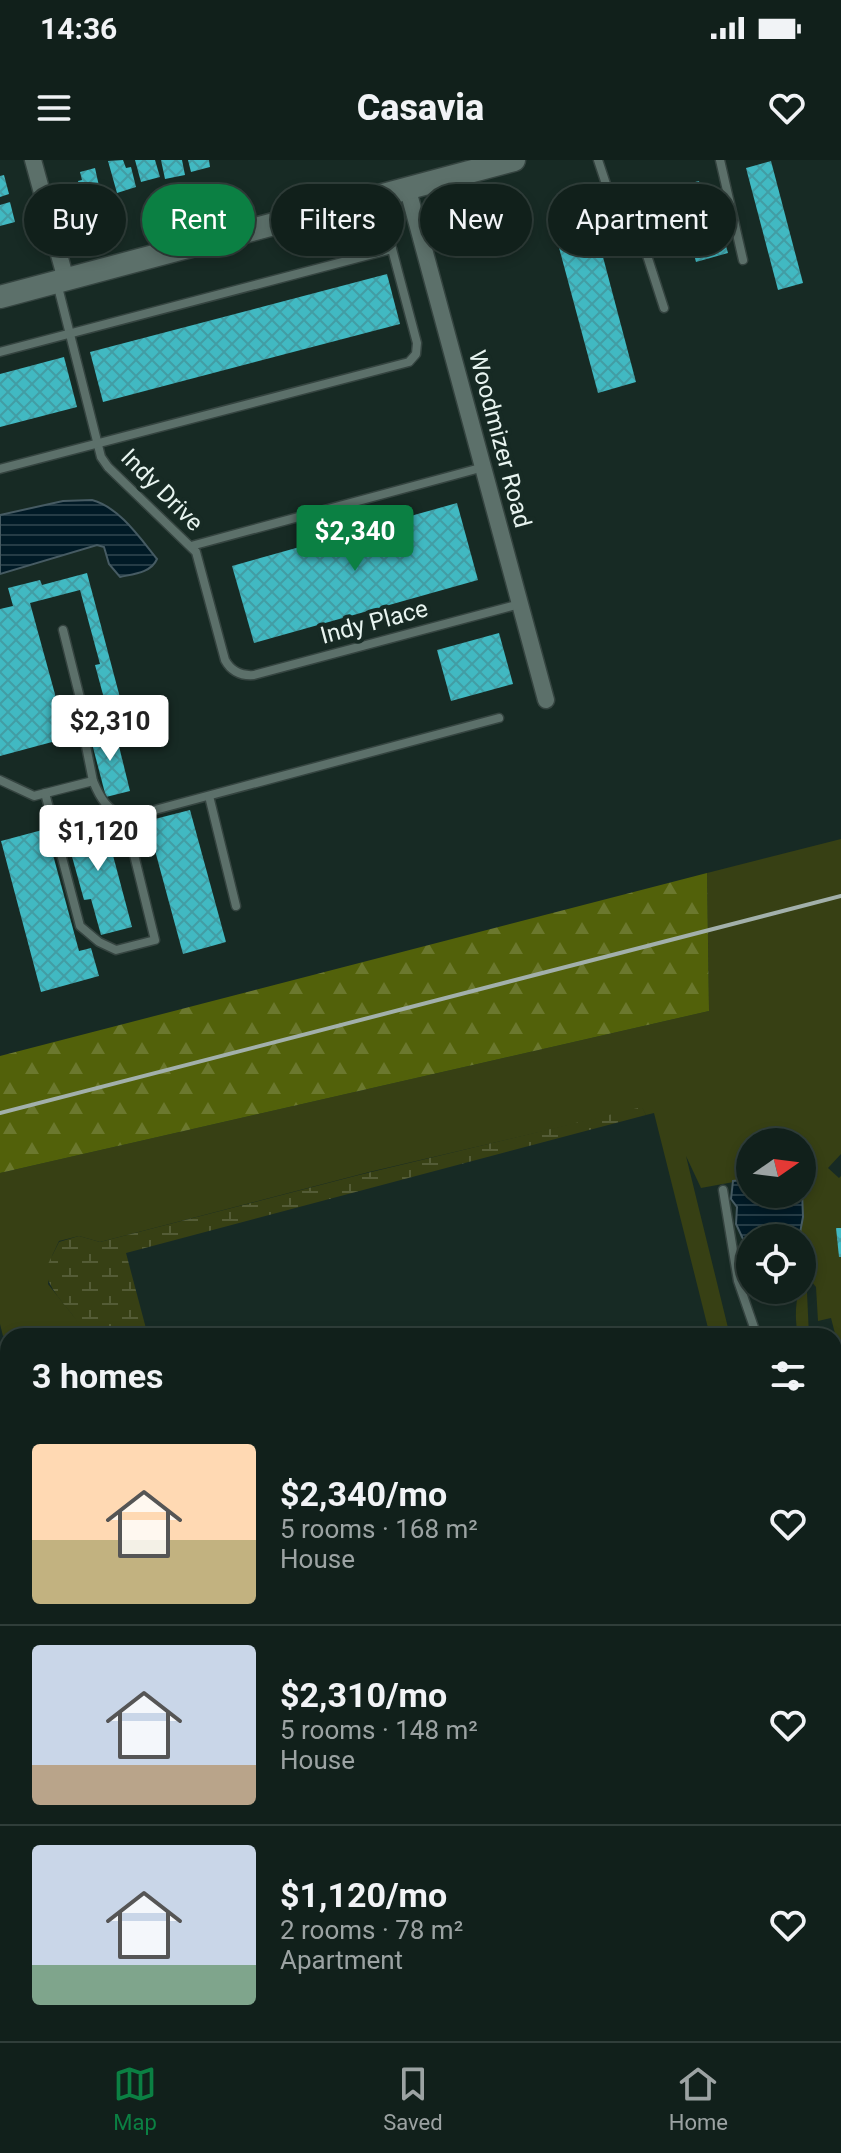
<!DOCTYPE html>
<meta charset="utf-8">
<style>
body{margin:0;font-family:Roboto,sans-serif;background:#1a2824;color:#f1f3f6;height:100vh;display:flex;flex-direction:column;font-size:30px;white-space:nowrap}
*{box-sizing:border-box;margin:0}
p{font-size:26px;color:#9ca3a3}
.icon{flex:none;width:44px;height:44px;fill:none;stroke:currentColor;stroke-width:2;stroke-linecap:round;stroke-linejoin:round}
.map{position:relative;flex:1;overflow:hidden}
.side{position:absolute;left:0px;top:1168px;width:842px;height:714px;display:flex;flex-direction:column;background:#11201b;border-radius:24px 24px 0 0;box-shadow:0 4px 12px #0003,0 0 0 2px #303e3a}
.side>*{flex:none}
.banner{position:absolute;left:24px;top:24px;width:794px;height:72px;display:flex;gap:16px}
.needle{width:52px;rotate:76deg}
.tools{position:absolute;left:736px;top:968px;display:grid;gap:16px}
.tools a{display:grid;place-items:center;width:80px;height:80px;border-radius:50%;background:#11201b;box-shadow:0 4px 12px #0003,0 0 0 2px #303e3a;font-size:40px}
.price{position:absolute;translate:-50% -68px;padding:0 18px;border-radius:8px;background:#fff;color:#222;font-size:26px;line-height:52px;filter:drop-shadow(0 2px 4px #0008)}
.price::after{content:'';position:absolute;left:50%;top:48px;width:24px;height:18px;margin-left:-12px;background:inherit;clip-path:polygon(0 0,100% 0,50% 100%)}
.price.selected{background:#0b8043;color:#fff}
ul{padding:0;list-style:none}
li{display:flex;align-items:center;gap:24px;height:200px;padding:0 32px}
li+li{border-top:2px solid #303e3a}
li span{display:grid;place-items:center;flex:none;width:224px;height:160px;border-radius:8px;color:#555}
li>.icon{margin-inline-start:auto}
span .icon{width:96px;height:96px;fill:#fffc;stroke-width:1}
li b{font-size:34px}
h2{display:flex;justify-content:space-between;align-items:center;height:96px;padding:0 32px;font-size:34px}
.tag{padding:0 28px;border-radius:36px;background:#11201b;box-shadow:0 4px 12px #0003,0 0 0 2px #303e3a;font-size:28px;line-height:72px}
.tag.selected{background:#0b8043;color:#fff}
.status{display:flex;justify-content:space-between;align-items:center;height:56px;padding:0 40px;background:#11201b;direction:ltr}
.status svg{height:22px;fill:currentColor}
header{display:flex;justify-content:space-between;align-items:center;height:104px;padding:0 32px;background:#11201b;font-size:36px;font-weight:800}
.tab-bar{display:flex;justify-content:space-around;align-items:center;height:112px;border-top:2px solid #303e3a;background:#11201b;font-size:22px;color:#9ca3a3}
.tab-bar a{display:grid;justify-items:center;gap:4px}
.tab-bar .selected{color:#0b8043}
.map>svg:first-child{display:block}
</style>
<div class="status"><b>14:36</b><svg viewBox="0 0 49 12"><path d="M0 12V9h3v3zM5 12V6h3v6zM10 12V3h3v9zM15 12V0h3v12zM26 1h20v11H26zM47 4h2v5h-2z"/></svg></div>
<header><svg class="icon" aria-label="menu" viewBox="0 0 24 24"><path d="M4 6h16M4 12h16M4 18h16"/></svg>Casavia<svg class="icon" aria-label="heart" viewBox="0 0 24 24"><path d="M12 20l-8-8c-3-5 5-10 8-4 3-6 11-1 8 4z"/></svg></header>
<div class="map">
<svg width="841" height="1881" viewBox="0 0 841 1881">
<defs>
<pattern id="forest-firs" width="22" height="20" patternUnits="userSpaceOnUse" patternTransform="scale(2)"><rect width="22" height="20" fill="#52610a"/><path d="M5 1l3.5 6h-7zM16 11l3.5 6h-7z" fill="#6b782e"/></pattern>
<pattern id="wetland-marsh" width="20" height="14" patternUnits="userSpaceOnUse" patternTransform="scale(2)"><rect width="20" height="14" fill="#374014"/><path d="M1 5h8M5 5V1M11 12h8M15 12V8" fill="none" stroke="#545c36"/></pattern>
<pattern id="water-rules" width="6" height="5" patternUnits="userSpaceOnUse" patternTransform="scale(2)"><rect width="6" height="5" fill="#001a26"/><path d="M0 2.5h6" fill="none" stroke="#253c46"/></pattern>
<pattern id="building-cross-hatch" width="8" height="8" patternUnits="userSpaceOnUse" patternTransform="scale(2)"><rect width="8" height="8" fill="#41b9c2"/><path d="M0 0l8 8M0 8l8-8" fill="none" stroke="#429da4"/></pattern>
</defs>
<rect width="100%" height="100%" fill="#172a24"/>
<polygon fill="#19342d" points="841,1691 841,1881 141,1881 167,1874 834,1874 834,1693"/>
<g fill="#374014">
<path d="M841,679V994L828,1008L839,1018L841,1016V1197L831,1158L818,1161L816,1127L811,1121L807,1132L809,1176H798C795,1160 795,1146 799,1130H802L806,1109L802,1108V1078H799L803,1057L802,982H750V1019L701,1028L686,996L730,1176H710L654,953L646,955L642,948L369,1012L100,1082L79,1076L59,1081L52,1096L48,1124L80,1164L85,1176H44L40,1168L3,1176L0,1164V1013L709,851L707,713Z"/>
<polygon points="841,1815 841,1881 821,1881 819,1874 834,1874 834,1817"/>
<polygon points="283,1874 375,1874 389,1881 285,1881"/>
</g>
<g fill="url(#forest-firs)">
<polygon points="707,713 709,851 0,1013 0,896"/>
<polygon points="834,1320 841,1320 841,1640 834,1616"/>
</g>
<g fill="url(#wetland-marsh)">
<path d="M642,947L646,955L126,1093L148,1176H85C75,1151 51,1137 45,1110L59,1082L79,1076L100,1082L359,1015Z"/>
<polygon points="841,1232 841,1320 834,1320 834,1234"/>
</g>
<g fill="url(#water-rules)" stroke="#465b63" stroke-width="2">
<path d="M92,340C119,347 140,378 157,399C151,413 133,414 120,417L109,404L104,387L97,385L0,414V355L63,341Z"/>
<polygon points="750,1019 750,1034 802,1034 802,1032 803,1057 799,1078 750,1078 750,1082 743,1079 736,1064 737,1047 731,1039 733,1021"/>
</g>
<g fill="url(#building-cross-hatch)">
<polygon points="123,0 126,8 131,7 136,27 117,33 108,1"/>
<polygon points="135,0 155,0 160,17 141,22"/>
<polygon points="161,0 182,0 185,15 165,19"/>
<polygon points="188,0 209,0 210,7 191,12"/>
<polygon points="771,1 803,123 778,130 746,8"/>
<polygon points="95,8 101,35 83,40 78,21 82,20 80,12"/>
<polygon points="4,15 9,34 0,37 0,16"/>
<polygon points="699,21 702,34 711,31 728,93 696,102 676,27"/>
<polygon points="10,42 15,62 0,66 0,45"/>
<polygon points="589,44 636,222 598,233 550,54"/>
<polygon points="387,114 400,164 103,242 90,192"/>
<polygon points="64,197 77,247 0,267 0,214"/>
<polygon points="457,343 478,420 254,483 232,406"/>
<polygon points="87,413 127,564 112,568 95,505 100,504 80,430 30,443 67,578 0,596 0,449 13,446 8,428 40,420 42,425"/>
<polygon points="499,473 513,524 451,541 437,490"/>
<polygon points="115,570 130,631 106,637 90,576"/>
<polygon points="190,650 226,782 183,794 147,661"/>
<polygon points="102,654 132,767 101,775 91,739 84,740 63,664"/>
<polygon points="46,669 79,791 91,788 99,816 41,832 1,681"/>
<polygon points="836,1068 841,1068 841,1097 839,1097"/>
</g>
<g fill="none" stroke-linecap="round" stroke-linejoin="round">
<g stroke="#354440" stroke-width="11">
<g id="service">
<polyline points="598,0 611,39 638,57 643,83 664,148"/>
<polyline points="720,0 743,100"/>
<polyline points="380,40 392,89"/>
<path d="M57,123L101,297L108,307L196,392L225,500C231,511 241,516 254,515L520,444"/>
<polyline points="0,192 392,89 417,183 416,194 409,202 0,309"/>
<polyline points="191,386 484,307"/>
<polyline points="0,620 34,636 93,621 84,576 85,558 63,470"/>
<path d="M93,621C101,640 107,649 125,658"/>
<polyline points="45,633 80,766 99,782 116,790 155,780 125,658 499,558"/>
<polyline points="209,636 236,746"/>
<polyline points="723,1030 738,1121 757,1176"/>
<polyline points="0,1229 7,1227"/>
<polyline points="0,1263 8,1261"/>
<polyline points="834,1464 841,1485"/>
<polyline points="834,1715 841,1713"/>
<polyline points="563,1881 571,1874"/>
</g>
</g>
<g stroke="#354440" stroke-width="19">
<g id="minor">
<polyline points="33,0 66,120"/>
<polyline points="408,30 546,540"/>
<polyline points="0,1455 8,1455"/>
</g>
</g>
<g stroke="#354440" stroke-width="25">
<polyline id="secondary" points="0,137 514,0"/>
</g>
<g stroke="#354440" stroke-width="25">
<g id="primary">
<polyline points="0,1746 8,1776"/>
<polyline points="0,1847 9,1881"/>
<polyline points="34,1874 36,1881"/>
</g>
</g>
<use href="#service" stroke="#5c706a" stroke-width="8"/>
<use href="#minor" stroke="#5c706a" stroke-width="16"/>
<use href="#secondary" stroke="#5c706a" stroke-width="22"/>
<use href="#primary" stroke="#5f9e6c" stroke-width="22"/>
<polyline stroke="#a2b0ab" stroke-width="4" points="0,953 841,736"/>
</g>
<g text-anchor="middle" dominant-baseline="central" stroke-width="8" stroke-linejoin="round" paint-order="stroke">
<g font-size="24" fill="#e8f4f0" stroke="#172a24">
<text transform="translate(500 279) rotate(75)">Woodmizer Road</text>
<text transform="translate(162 330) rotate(45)">Indy Drive</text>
<text transform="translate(374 462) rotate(-15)">Indy Place</text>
</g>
</g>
</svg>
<div class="tools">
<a><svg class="needle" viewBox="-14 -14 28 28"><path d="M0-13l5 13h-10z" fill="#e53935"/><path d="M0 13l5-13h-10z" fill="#9ca3a3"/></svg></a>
<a><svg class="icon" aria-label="locate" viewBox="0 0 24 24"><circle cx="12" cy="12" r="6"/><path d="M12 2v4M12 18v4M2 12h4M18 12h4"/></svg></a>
</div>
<b class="price selected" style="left:355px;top:413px">$2,340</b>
<b class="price" style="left:110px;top:603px">$2,310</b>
<b class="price" style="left:98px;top:713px">$1,120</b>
<div class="banner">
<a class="tag">Buy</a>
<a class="tag selected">Rent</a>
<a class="tag">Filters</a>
<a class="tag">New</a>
<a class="tag">Apartment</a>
</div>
<section class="side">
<h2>3 homes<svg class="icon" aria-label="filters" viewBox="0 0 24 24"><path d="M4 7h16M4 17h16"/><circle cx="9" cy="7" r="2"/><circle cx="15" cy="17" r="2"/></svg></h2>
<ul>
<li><span style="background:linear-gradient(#ffd9b3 60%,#c2b280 0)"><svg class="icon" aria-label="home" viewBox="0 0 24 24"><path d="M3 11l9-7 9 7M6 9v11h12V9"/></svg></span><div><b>$2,340/mo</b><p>5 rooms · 168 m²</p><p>House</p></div><svg class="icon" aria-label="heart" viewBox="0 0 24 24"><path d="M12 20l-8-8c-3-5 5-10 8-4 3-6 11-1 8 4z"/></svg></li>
<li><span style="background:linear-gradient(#c9d6e8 75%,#b9a48a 0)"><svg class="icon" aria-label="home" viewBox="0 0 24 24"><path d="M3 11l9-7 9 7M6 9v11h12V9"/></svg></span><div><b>$2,310/mo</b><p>5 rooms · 148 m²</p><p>House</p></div><svg class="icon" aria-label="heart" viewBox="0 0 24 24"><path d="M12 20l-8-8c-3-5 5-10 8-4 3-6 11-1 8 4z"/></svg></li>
<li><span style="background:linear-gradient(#c9d6e8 75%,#7fa58c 0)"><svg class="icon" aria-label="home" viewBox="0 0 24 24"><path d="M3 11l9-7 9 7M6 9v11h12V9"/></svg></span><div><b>$1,120/mo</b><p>2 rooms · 78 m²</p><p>Apartment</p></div><svg class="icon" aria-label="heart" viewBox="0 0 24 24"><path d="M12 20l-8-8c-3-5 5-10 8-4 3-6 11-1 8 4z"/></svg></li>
</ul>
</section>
</div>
<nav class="tab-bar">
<a class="selected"><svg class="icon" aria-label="map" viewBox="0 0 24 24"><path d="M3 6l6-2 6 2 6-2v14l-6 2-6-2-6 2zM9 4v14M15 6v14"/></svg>Map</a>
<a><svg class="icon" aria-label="saved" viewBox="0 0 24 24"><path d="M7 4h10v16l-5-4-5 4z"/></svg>Saved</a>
<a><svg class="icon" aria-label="home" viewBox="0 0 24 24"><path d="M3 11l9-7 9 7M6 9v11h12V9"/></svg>Home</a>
</nav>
